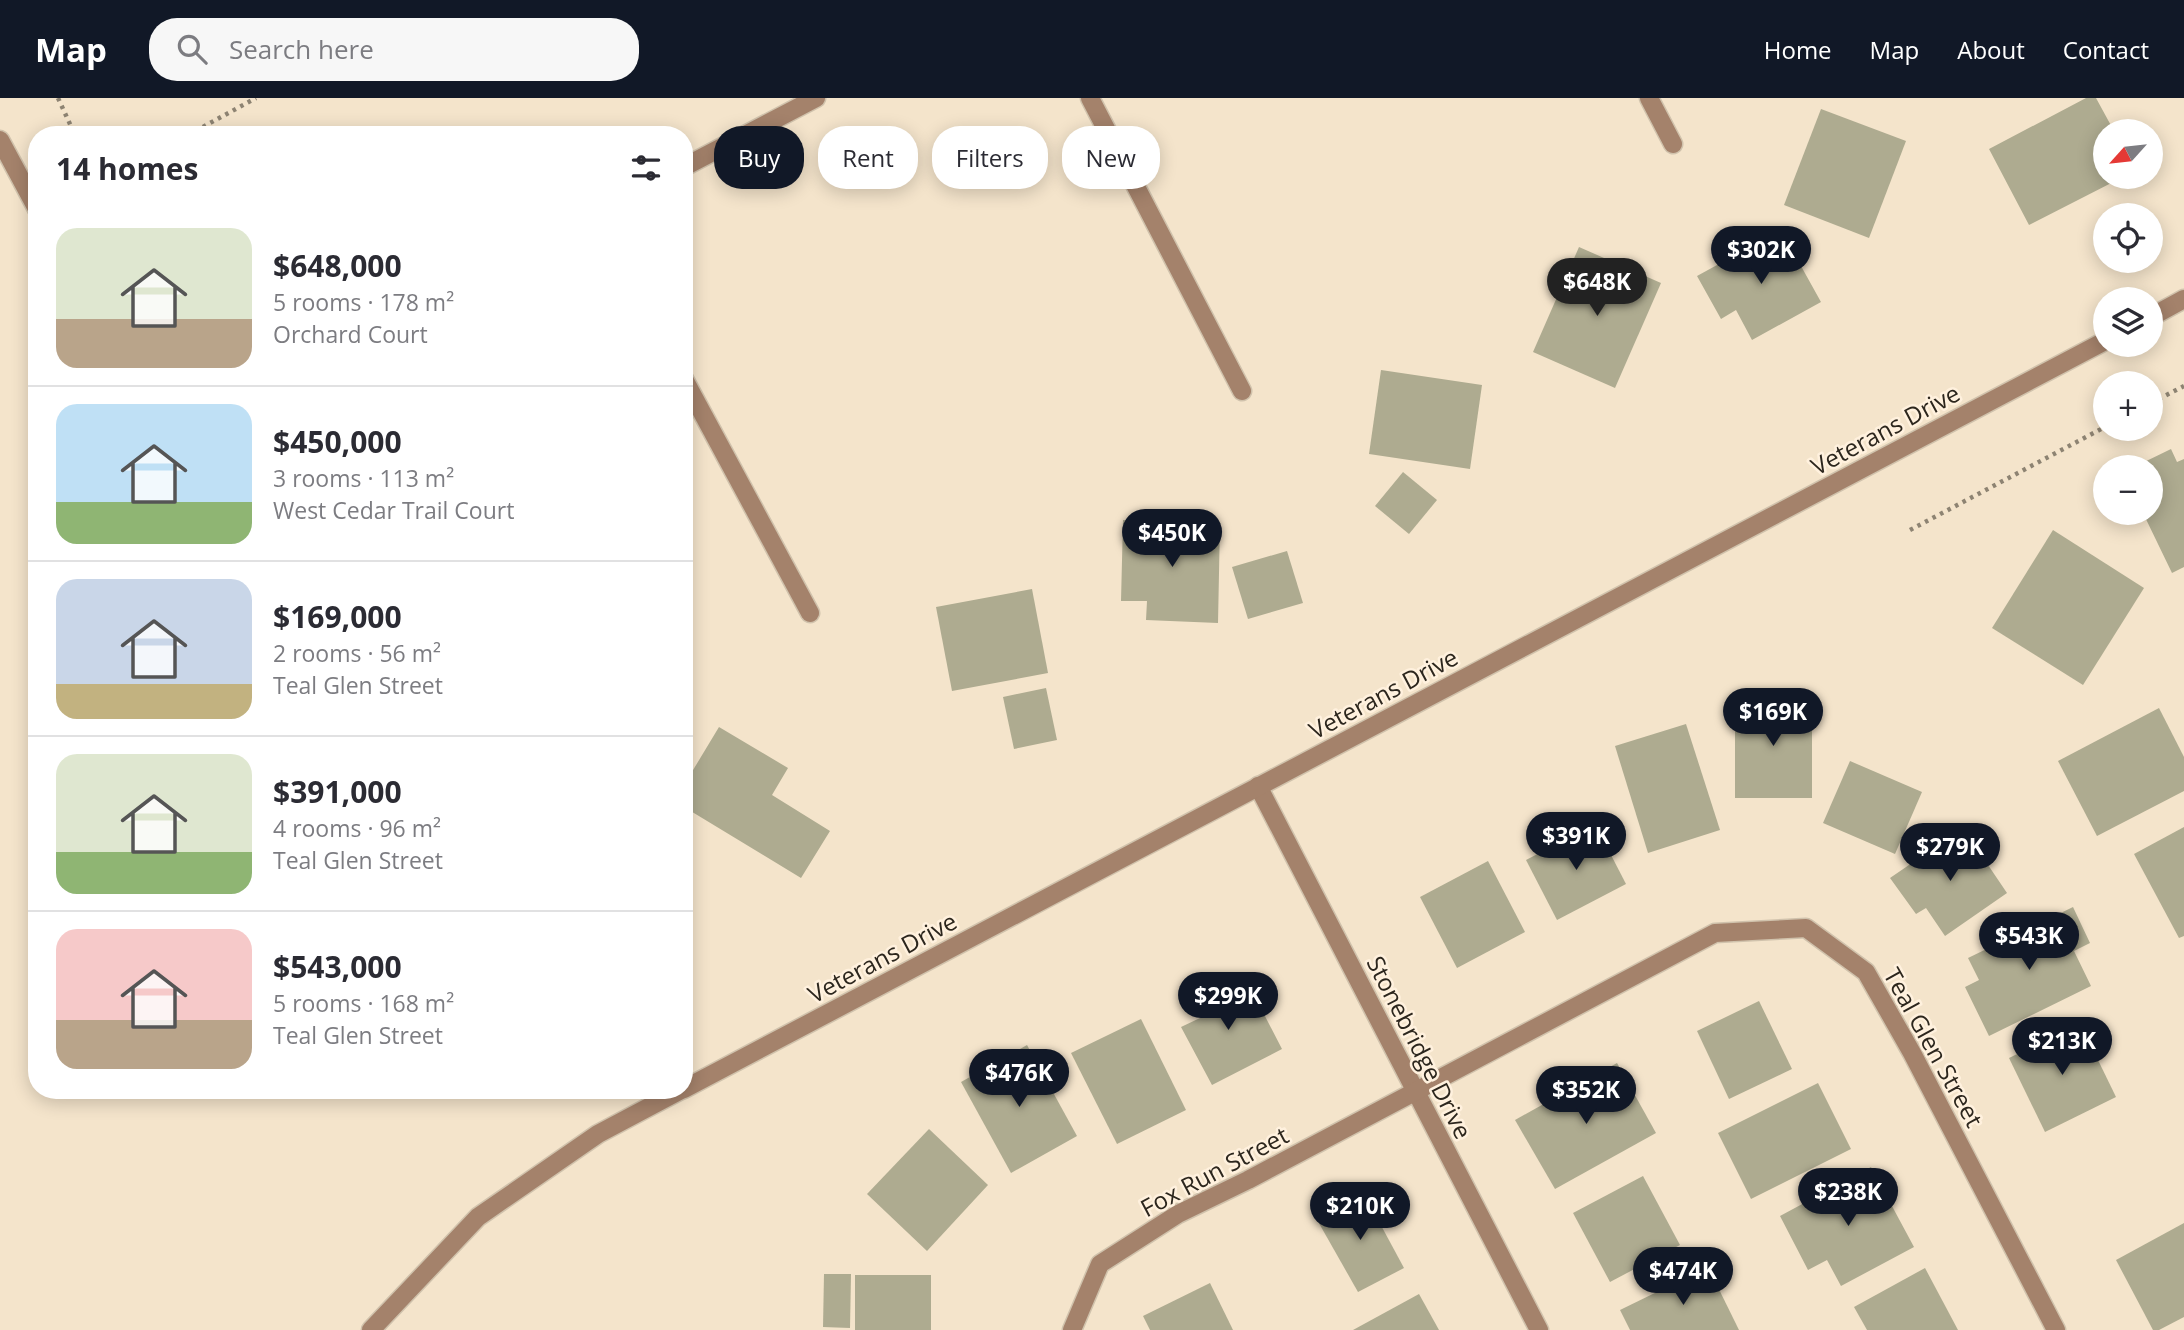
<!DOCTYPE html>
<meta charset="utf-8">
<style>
body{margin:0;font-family:"Open Sans",sans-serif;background:#f7f7f7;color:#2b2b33;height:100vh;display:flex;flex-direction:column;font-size:26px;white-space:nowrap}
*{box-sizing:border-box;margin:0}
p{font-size:23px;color:#7c7c81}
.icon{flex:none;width:38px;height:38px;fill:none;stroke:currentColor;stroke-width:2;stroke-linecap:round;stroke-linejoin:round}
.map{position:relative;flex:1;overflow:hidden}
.sheet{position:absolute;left:28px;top:28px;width:665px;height:973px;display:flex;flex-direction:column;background:#fff;border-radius:28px;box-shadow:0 4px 18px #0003}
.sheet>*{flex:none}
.hud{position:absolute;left:714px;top:28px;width:665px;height:63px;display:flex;gap:14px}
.needle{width:46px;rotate:243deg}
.tools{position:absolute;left:2093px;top:21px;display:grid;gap:14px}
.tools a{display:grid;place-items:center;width:70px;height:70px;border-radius:50%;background:#fff;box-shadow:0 4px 18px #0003;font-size:35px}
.price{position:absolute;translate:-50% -60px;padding:0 16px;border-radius:24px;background:#111827;color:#fff;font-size:23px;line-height:46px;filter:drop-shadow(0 2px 4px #0008)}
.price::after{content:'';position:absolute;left:50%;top:42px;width:21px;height:16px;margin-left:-10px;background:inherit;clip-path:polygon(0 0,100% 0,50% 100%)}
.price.current{background:#222;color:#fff}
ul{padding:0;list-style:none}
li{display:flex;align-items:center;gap:21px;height:175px;padding:0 28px}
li+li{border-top:2px solid #e1e1e2}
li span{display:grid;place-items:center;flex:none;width:196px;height:140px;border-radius:21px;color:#555}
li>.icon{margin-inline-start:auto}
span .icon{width:84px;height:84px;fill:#fffc;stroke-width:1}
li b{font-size:30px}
h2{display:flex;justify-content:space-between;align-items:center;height:84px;padding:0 28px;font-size:30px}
.tag{padding:0 24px;border-radius:28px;background:#fff;box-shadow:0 4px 18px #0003;font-size:24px;line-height:63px}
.tag.current{background:#111827;color:#fff}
header{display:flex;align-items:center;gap:42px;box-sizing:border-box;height:98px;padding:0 35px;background:#111827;color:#fff}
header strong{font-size:33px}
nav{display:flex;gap:38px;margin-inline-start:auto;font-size:24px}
.search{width:490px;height:63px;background:#f7f7f7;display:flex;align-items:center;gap:18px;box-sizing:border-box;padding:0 24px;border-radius:28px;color:#7c7c81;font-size:26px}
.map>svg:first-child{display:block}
</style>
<header>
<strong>Map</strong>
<div class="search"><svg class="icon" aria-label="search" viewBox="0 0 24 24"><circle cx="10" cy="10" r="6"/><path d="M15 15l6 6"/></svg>Search here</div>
<nav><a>Home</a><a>Map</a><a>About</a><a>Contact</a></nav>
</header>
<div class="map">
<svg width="2184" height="1232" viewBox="0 0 2184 1232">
<rect width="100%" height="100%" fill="#f4e4cb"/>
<g fill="#aeab90">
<polygon points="2086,0 2096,0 2114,33 2105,33 2105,79 2123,79 2029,127 1989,51"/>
<polygon points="1821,11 1906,43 1869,140 1784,107"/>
<polygon points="1781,132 1821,204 1752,242 1736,212 1721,221 1697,178"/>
<polygon points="1579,149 1661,185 1615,290 1533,254"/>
<polygon points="1381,272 1482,287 1470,371 1369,356"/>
<polygon points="2171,351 2177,364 2184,361 2184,469 2172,475 2143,415 2151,415 2151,369 2134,369"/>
<polygon points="1403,374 1437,402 1409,436 1375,408"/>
<polygon points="1123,422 1220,425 1218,525 1146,522 1147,503 1121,503"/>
<polygon points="2053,432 2144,490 2083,587 1992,530"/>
<polygon points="1287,453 1303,505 1248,521 1232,469"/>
<polygon points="1032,491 1048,575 952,593 936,509"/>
<polygon points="1046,590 1057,642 1014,651 1003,599"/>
<polygon points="1735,600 1812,601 1812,700 1735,700"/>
<polygon points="2159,610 2184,659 2184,693 2097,738 2058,663"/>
<polygon points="1686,626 1720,732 1648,755 1615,648"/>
<polygon points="719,629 788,670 772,697 830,733 801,780 684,709 684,687"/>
<polygon points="1850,663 1922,694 1895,756 1823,725"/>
<polygon points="1595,726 1626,786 1557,822 1526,762"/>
<polygon points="2184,729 2184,838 2179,840 2134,756"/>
<polygon points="1963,730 2007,795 1945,838 1926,810 1916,816 1890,780"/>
<polygon points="1488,763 1525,834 1457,870 1420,799"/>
<polygon points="2073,809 2090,845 2074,853 2091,888 1989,938 1965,889 1979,882 1968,860"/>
<polygon points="1223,879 1234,902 1252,893 1282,951 1212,987 1181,929 1200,920 1188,898"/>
<polygon points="1759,903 1792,971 1729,1001 1697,933"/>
<polygon points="1141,921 1186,1012 1117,1046 1071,955"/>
<polygon points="2080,925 2116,999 2045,1034 2009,960"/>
<polygon points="1027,947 1077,1038 1011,1075 961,984"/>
<polygon points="1617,965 1656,1035 1555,1091 1515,1022"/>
<polygon points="1818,985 1851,1051 1751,1101 1718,1035"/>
<polygon points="235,992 302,992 302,998 235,999"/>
<polygon points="929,1031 988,1087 927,1153 867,1096"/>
<polygon points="1871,1069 1914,1149 1841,1188 1827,1162 1808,1172 1780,1118"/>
<polygon points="1643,1078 1680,1147 1610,1184 1573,1115"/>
<polygon points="1363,1094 1404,1170 1358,1194 1316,1120"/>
<polygon points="2184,1125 2184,1219 2159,1232 2153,1232 2116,1162"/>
<polygon points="1708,1169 1739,1232 1630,1232 1620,1212"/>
<polygon points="1925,1170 1958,1232 1867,1232 1854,1209"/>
<polygon points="824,1176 851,1176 850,1230 823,1229"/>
<rect x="855" y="1177" width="76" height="55"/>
<polygon points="1210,1185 1233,1232 1150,1232 1143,1218"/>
<polygon points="1419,1196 1439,1232 1353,1232"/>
</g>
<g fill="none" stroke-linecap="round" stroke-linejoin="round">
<g stroke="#d0c2ac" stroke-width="21">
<g id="minor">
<polyline points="1090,0 1242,293"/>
<polyline points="1649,0 1673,46"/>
<polyline points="0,42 37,111"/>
<polyline points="684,69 816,0"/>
<polyline points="2151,219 2184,201"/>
<polyline points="684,281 810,515"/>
<polyline points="1258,688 1539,1232"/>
<polyline points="684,991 2105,243"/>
<polyline points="371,1232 478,1119 598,1036 681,992"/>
<polyline points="1072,1232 1100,1166 1178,1116 1248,1082 1715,835 1806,830 1866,874 1912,955 2056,1232"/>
</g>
</g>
<g stroke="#8d8372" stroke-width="4.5" stroke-dasharray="3.5 5" stroke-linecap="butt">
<polyline points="58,0 75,37"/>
<polyline points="188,37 256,0"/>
<polyline points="2151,305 2184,288"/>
<polyline points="1910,432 2105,329"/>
</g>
<use href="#minor" stroke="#a4826b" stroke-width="18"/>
</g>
<g text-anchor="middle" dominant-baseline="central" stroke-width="5" stroke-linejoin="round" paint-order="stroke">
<g font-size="24" fill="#2c261d" stroke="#fff1de">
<text transform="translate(1885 331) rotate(-28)">Veterans Drive</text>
<text transform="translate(1383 595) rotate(-28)">Veterans Drive</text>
<text transform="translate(882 859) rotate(-28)">Veterans Drive</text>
<text transform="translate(1420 949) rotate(63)">Stonebridge Drive</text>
<text transform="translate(1934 949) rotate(61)">Teal Glen Street</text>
<text transform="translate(1214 1073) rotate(-28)">Fox Run Street</text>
</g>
</g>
</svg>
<div class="tools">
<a><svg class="needle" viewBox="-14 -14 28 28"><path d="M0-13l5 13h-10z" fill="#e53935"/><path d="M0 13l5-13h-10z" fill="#7c7c81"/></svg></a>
<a><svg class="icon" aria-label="locate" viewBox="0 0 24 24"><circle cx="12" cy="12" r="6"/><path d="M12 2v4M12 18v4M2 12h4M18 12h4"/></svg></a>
<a><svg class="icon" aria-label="layers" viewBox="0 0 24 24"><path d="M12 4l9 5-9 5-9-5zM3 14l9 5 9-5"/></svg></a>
<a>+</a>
<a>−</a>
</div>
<b class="price" style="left:1761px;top:188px">$302K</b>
<b class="price current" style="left:1597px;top:220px">$648K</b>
<b class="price" style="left:1172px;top:471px">$450K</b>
<b class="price" style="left:1773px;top:650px">$169K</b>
<b class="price" style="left:1576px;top:774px">$391K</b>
<b class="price" style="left:1950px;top:785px">$279K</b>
<b class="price" style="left:2029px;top:874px">$543K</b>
<b class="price" style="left:1228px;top:934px">$299K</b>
<b class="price" style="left:2062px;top:979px">$213K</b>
<b class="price" style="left:1019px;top:1011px">$476K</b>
<b class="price" style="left:1586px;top:1028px">$352K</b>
<b class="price" style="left:1848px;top:1130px">$238K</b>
<b class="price" style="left:1360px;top:1144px">$210K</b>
<b class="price" style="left:1683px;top:1209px">$474K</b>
<div class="hud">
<a class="tag current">Buy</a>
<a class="tag">Rent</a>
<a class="tag">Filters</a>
<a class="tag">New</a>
</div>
<section class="sheet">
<h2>14 homes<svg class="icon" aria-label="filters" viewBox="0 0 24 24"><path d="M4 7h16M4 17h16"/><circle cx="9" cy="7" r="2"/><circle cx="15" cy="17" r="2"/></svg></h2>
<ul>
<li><span style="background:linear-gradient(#dfe7d0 65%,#b9a48a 0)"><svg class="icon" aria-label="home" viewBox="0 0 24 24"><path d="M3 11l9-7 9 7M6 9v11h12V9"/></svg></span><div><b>$648,000</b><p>5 rooms · 178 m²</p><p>Orchard Court</p></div></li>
<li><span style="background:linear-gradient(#bfe0f5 70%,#8fb573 0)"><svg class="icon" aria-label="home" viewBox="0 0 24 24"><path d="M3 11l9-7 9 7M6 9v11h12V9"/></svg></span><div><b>$450,000</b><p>3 rooms · 113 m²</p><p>West Cedar Trail Court</p></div></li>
<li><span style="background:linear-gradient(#c9d6e8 75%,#c2b280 0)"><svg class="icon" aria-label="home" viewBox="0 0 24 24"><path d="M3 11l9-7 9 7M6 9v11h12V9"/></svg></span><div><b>$169,000</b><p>2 rooms · 56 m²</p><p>Teal Glen Street</p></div></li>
<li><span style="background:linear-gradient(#dfe7d0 70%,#8fb573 0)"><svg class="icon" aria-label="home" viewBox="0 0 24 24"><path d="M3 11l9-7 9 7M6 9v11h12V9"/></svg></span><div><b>$391,000</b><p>4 rooms · 96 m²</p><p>Teal Glen Street</p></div></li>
<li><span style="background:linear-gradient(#f6c9c9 65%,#b9a48a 0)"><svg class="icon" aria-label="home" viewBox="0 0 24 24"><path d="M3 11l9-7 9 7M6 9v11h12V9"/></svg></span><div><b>$543,000</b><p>5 rooms · 168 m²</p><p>Teal Glen Street</p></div></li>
</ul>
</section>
</div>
